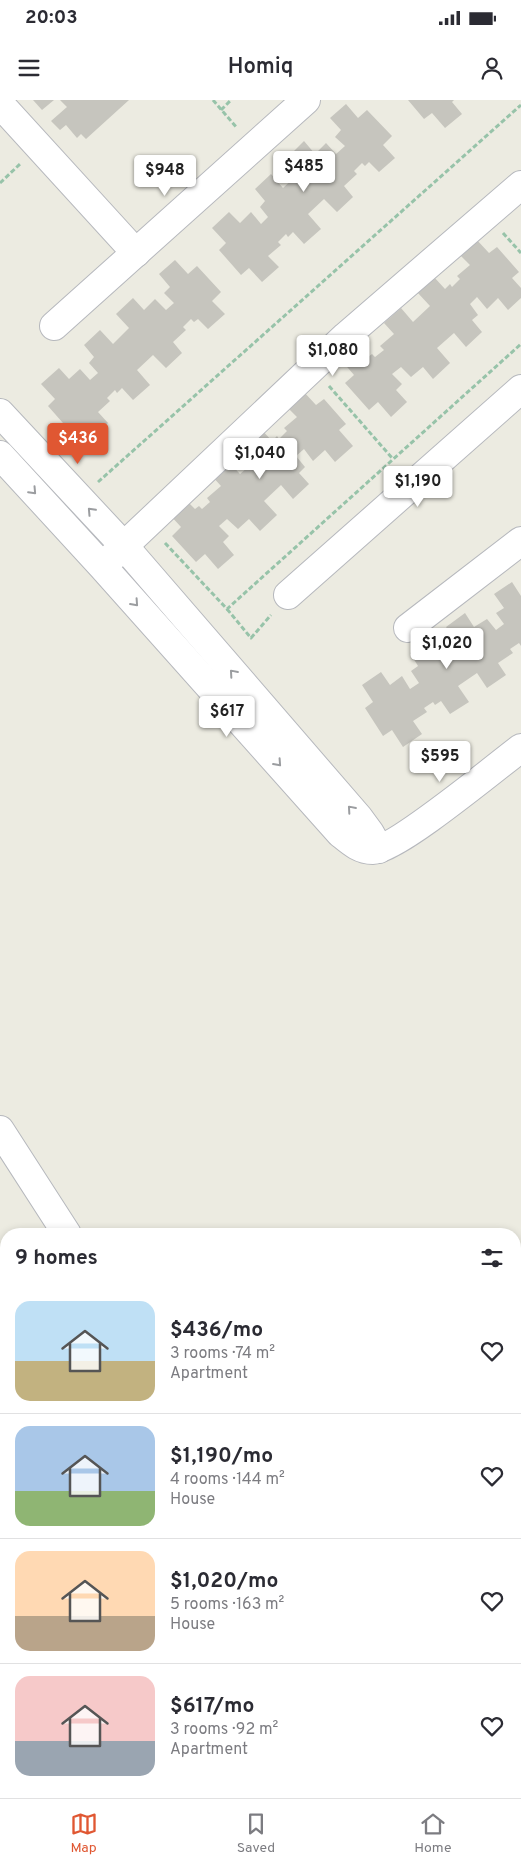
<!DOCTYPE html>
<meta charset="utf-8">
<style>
body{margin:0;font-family:Overpass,sans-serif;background:#f2f2f3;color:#2b2b33;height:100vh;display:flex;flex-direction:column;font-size:19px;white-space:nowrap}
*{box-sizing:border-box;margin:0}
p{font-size:16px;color:#7c7c81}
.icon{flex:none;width:28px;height:28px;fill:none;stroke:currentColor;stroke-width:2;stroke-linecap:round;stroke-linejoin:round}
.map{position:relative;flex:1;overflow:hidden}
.side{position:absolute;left:0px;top:1128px;width:521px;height:571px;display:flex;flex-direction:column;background:#fff;border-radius:20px 20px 0 0;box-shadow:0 2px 8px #0003}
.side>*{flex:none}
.price{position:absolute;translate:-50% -42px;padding:0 11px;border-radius:5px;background:#fff;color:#222;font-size:16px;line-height:32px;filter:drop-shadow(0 1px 2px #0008)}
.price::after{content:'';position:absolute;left:50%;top:30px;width:15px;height:11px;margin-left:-8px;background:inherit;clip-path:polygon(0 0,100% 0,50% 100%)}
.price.active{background:#e05732;color:#fff}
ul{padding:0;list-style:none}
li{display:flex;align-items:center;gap:15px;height:125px;padding:0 15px}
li+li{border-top:1px solid #e1e1e2}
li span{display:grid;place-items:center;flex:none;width:140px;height:100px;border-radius:15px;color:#555}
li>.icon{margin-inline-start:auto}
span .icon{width:60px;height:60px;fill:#fffc;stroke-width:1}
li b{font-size:21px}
h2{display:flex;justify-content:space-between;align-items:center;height:60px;padding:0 15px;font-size:21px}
.status{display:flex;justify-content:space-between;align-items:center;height:35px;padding:0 25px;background:#fff;direction:ltr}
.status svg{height:14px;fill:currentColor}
header{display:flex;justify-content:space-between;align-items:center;height:65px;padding:0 15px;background:#fff;font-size:22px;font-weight:600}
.menu{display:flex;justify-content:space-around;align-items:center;height:70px;border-top:1px solid #e1e1e2;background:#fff;font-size:14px;color:#7c7c81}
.menu a{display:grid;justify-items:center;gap:2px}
.menu .active{color:#e05732}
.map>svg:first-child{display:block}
</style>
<div class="status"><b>20:03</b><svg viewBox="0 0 49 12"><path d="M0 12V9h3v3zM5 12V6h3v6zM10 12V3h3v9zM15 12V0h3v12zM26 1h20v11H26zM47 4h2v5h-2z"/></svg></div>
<header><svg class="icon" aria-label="menu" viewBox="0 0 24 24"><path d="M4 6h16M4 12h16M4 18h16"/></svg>Homiq<svg class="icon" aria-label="person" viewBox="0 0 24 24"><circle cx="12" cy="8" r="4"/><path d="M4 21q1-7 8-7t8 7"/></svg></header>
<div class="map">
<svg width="521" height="1698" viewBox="0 0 521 1698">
<rect width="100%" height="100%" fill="#ecebe1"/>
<g fill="#c6c5be">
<polygon points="33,0 54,0 42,10"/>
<polygon points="60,0 129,0 86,39 81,34 77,38 66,25 60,30 51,21 67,7"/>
<polygon points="408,0 454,0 452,2 462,14 445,28 432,13 424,19"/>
<polygon points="346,4 358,18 367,10 392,36 383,45 395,58 379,72 369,62 365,66 362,63 354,71 357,74 344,86 353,97 337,112 324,99 308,114 321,129 304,144 293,132 288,137 286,134 278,142 281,145 268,156 279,167 262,182 249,168 241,175 219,150 226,143 212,128 229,112 240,123 251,112 261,124 268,117 260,107 265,101 255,89 271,74 283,88 300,72 287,58 304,41 315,54 326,43 336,54 345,46 335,37 341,30 330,18"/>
<polygon points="476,139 489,153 497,147 519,172 512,178 521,188 521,198 508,210 498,198 487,209 477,197 470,204 478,215 472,220 482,232 466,247 454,233 437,248 450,263 433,279 423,267 411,277 401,267 392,274 402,284 396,290 407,302 391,317 378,302 369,310 345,283 354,275 342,261 358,247 368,257 372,254 375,257 384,250 380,246 394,234 384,223 401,208 413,222 430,206 417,192 434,177 445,189 450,184 452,187 460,179 457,176 470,165 459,154"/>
<polygon points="175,160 188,174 197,166 221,192 212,201 225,214 208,229 198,219 194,222 191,219 183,227 186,230 173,242 182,253 166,268 153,255 137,270 150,285 133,300 122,288 117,293 115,290 107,298 110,301 98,312 108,323 91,338 78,324 70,331 48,306 55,299 41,284 59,268 69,279 80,269 90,280 98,273 89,263 94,257 84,245 100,230 113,244 129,228 116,214 133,198 144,210 155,199 166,210 174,203 164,193 170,187 159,174"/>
<polygon points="303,291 316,305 324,299 346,324 339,330 353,346 335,362 325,350 313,361 304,349 296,356 305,367 299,373 309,384 293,399 281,385 264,401 277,415 260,431 249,419 238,429 227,419 219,426 229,436 223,442 234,455 218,469 205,454 196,462 172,436 181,427 169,414 185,399 195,409 199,406 202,409 210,402 207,398 221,386 211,375 227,360 240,374 257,359 244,344 261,329 272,341 277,336 279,339 287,331 284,328 297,317 286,306"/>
<polygon points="512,482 521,496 521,546 519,543 510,549 513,553 498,563 506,575 487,588 477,573 458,586 469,602 450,614 441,601 435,605 433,602 424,608 427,612 413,621 422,634 403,647 392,630 383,636 365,608 373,602 362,585 381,572 390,585 402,576 410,589 419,583 411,571 418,566 410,553 428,541 438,556 457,543 446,527 465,513 474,527 487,519 496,530 504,524 496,513 504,508 494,494"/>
</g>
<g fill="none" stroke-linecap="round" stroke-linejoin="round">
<g stroke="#b6b8bd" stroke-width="30">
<g id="minor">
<polyline points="0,4 136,153"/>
<polyline points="54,226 306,0"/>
<polyline points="0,313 124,446 359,718 370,733 379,749"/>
<path d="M0,355L102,466L340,733C350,741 359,750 373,750C396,750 497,666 521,648"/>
<polyline points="110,459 346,236 521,85"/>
<polyline points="288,495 521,289"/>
<polyline points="408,528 521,441"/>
<polyline points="0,1030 67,1134"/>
<polyline points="71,1698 71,1692"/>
</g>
</g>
<g stroke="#97c3a9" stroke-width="3" stroke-dasharray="5 2.5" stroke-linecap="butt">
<polyline points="213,0 237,28"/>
<polyline points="221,10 231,0"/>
<polyline points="0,83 20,64"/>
<polyline points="503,133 521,153"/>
<polyline points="329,286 393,359"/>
<polyline points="98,382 521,5"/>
<polyline points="165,443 227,509 521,244"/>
<polyline points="227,509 251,538 271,515"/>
</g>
<use href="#minor" stroke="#fff" stroke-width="28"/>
</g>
<defs><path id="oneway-chevron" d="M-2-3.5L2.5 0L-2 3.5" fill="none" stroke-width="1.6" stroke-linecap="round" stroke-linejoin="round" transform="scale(1.25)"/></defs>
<g stroke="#9b9da0">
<use href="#oneway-chevron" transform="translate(33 391) rotate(47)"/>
<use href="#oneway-chevron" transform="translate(91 411) rotate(-133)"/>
<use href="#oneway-chevron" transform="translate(135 503) rotate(48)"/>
<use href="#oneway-chevron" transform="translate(233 573) rotate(-131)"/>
<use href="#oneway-chevron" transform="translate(278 663) rotate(48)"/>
<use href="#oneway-chevron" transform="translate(351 709) rotate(-131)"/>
</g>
</svg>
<b class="price" style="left:304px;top:93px">$485</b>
<b class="price" style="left:165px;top:97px">$948</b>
<b class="price" style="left:333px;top:277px">$1,080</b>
<b class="price active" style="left:78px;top:365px">$436</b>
<b class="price" style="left:260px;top:380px">$1,040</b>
<b class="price" style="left:418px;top:408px">$1,190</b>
<b class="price" style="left:447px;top:570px">$1,020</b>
<b class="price" style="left:227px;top:638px">$617</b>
<b class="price" style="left:440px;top:683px">$595</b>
<section class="side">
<h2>9 homes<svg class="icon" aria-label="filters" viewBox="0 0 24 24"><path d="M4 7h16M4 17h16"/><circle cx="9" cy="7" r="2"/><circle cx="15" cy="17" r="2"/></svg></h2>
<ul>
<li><span style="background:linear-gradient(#bfe0f5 60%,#c2b280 0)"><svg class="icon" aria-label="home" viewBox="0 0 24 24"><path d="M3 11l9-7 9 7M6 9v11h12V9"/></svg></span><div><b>$436/mo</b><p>3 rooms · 74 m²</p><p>Apartment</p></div><svg class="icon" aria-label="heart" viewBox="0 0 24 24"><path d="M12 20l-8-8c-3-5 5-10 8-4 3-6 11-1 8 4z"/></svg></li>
<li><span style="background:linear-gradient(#a9c7e8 65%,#8fb573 0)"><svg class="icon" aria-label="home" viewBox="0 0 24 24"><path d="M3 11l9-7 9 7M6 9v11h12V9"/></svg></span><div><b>$1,190/mo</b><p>4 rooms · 144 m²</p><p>House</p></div><svg class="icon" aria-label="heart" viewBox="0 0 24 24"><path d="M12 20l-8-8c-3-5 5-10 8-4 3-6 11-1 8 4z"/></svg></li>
<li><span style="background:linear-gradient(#ffd9b3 65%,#b9a48a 0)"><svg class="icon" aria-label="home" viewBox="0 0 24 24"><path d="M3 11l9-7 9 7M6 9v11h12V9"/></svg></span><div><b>$1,020/mo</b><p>5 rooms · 163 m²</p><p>House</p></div><svg class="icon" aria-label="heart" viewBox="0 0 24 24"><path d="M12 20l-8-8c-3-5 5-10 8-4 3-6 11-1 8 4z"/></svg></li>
<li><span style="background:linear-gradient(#f6c9c9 65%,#9aa5b1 0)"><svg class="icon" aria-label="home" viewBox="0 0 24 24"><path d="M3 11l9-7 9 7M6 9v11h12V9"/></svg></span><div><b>$617/mo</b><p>3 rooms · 92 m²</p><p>Apartment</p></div><svg class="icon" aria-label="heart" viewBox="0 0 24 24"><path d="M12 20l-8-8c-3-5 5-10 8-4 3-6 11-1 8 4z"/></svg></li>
</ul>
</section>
</div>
<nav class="menu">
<a class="active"><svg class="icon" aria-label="map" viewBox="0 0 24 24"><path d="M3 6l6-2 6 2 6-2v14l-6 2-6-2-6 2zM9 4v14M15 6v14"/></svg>Map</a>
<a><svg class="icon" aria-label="saved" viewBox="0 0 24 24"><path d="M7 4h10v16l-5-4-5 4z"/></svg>Saved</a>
<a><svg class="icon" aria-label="home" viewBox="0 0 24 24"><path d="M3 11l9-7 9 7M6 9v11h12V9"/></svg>Home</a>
</nav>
